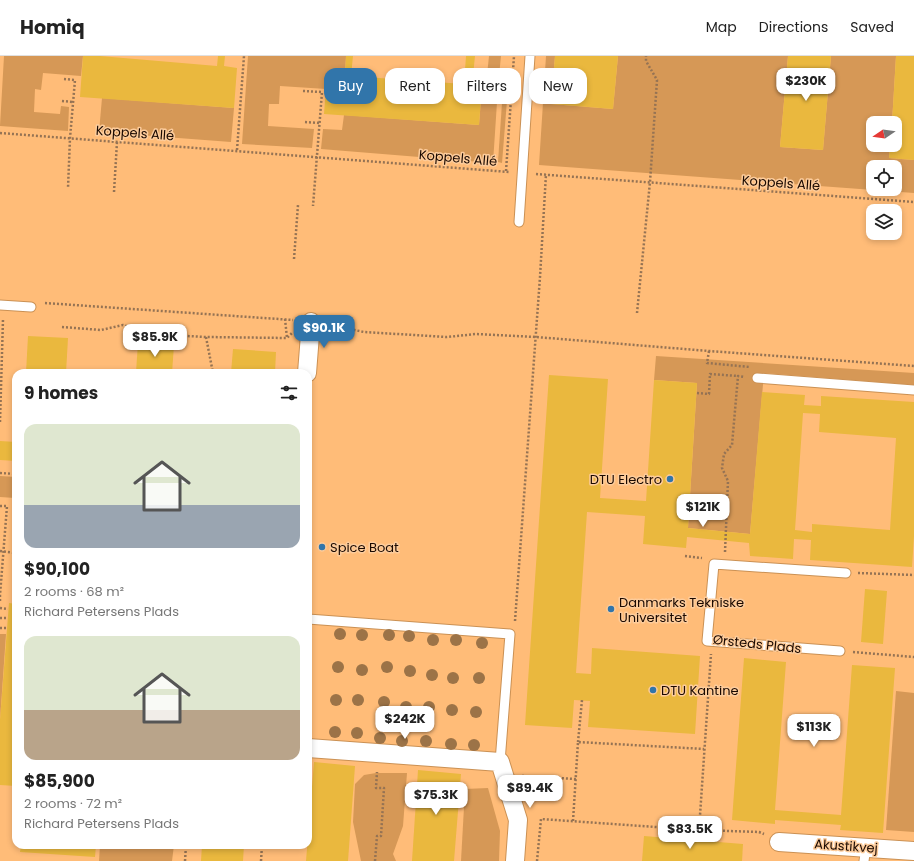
<!DOCTYPE html>
<meta charset="utf-8">
<style>
body{margin:0;font-family:Poppins,sans-serif;background:#f2f2f2;color:#222;height:100vh;display:flex;flex-direction:column;font-size:15px;white-space:nowrap}
*{box-sizing:border-box;margin:0}
p{font-size:13px;color:#767676}
.icon{flex:none;width:22px;height:22px;fill:none;stroke:currentColor;stroke-width:2;stroke-linecap:round;stroke-linejoin:round}
.map{position:relative;flex:1;overflow:hidden}
.panel{position:absolute;left:12px;top:313px;width:300px;height:480px;display:flex;flex-direction:column;background:#fff;border-radius:12px;box-shadow:0 2px 6px #0003}
.panel>*{flex:none}
.top-card{position:absolute;left:324px;top:12px;width:380px;height:36px;display:flex;gap:8px}
.needle{width:26px;rotate:257deg}
.tools{position:absolute;left:866px;top:60px;display:grid;gap:8px}
.tools a{display:grid;place-items:center;width:36px;height:36px;border-radius:8px;background:#fff;box-shadow:0 2px 6px #0003;font-size:20px}
.price{position:absolute;translate:-50% -34px;padding:0 9px;border-radius:8px;background:#fff;color:#222;font-size:13px;line-height:26px;filter:drop-shadow(0 1px 2px #0008)}
.price::after{content:'';position:absolute;left:50%;top:24px;width:12px;height:9px;margin-left:-6px;background:inherit;clip-path:polygon(0 0,100% 0,50% 100%)}
.price.on{background:#3175aa;color:#fff}
ul{padding:0;list-style:none}
li{display:grid;align-content:center;gap:8px;height:212px;padding:0 12px}
li span{display:grid;place-items:center;height:124px;border-radius:12px;color:#555}
li>.icon{margin-inline-start:auto}
span .icon{width:72px;height:72px;fill:#fffc;stroke-width:1}
li b{font-size:17px}
h2{display:flex;justify-content:space-between;align-items:center;height:48px;padding:0 12px;font-size:17px}
.chip{padding:0 14px;border-radius:12px;background:#fff;box-shadow:0 2px 6px #0003;font-size:14px;line-height:36px}
.chip.on{background:#3175aa;color:#fff}
header{display:flex;align-items:center;gap:24px;box-sizing:border-box;height:56px;padding:0 20px;background:#fff;border-bottom:1px solid #e0e0e0}
header strong{font-size:19px}
nav{display:flex;gap:22px;margin-inline-start:auto;font-size:14px}
.map>svg:first-child{display:block}
</style>
<header>
<strong>Homiq</strong>
<nav><a>Map</a><a>Directions</a><a>Saved</a></nav>
</header>
<div class="map">
<svg width="914" height="805" viewBox="0 0 914 805">
<rect width="100%" height="100%" fill="#fdcc9b"/>
<path fill="#ffbc78" fill-rule="evenodd" d="M0,0H914V805H0ZM873,67H895V89H873ZM873,111H895V133H873ZM873,155H895V177H873ZM16,317H308V789H16Z"/>
<g fill="#d69856" fill-rule="evenodd">
<polygon points="4,0 83,0 81,20 43,17 41,34 35,33 34,56 60,58 61,50 69,51 68,75 0,70"/>
<polygon points="248,0 346,0 345,19 326,33 280,30 279,48 269,48 268,70 314,73 312,92 242,88"/>
<polygon points="489,0 501,0 499,20 487,19"/>
<path d="M546,0H555L551,48L613,53L618,0H788L780,91L823,94L831,0H896L892,67H873V89H890L889,102L914,104V137L539,109ZM873,111H895V133H873Z"/>
<polygon points="482,30 498,31 493,107 321,93 323,73 342,74 344,59 479,69"/>
<polygon points="503,32 508,32 502,107 498,106"/>
<polygon points="102,42 234,52 231,86 99,76"/>
<polygon points="656,300 914,317 914,329 764,317 750,478 688,472 697,327 654,324"/>
<polygon points="0,420 16,421 15,442 0,441"/>
<polygon points="0,578 6,578 0,664"/>
<polygon points="896,635 914,637 914,776 886,774"/>
<polygon points="376,717 407,717 403,770 393,798 396,805 361,805 353,766 355,728 364,719"/>
<polygon points="488,732 500,775 499,805 461,805 465,733"/>
<polygon points="100,789 174,789 172,805 99,805"/>
</g>
<g fill="#eab83e" fill-rule="evenodd">
<polygon points="83,0 100,0 217,10 218,0 225,0 224,10 237,12 234,52 80,41"/>
<polygon points="346,0 353,0 351,20 464,28 466,0 475,0 472,29 482,30 479,69 324,58 327,18 345,19"/>
<polygon points="555,0 618,0 613,53 551,48"/>
<polygon points="788,0 831,0 823,94 780,91"/>
<polygon points="896,0 914,0 914,104 889,102 890,89 895,89 895,67 892,67"/>
<polygon points="28,280 68,282 66,317 26,317"/>
<polygon points="138,286 174,289 172,317 136,317"/>
<polygon points="233,293 276,296 275,317 231,317"/>
<path d="M549,319L608,323L600,442L646,445L654,324L697,327L688,472L750,478L762,336L805,339L804,349L821,350V340L914,346V480L912,511L810,504L811,484L794,483L793,503L750,500L749,487L687,481L686,492L643,488L645,460L587,456L576,617L591,618L592,592L700,600L695,678L588,671L590,645L574,644L572,672L525,669ZM803,357L820,358L819,376L896,382L890,474L812,468V476L795,474Z"/>
<polygon points="0,385 16,386 16,405 0,404"/>
<polygon points="865,533 887,535 883,588 861,586"/>
<polygon points="9,547 16,548 16,730 0,729 0,664"/>
<polygon points="744,602 786,606 775,754 841,759 852,609 895,612 883,777 840,774 841,769 775,764 775,768 732,764"/>
<polygon points="314,706 355,710 348,805 306,805"/>
<polygon points="418,714 461,718 454,805 412,805"/>
<polygon points="644,780 743,788 742,805 642,805"/>
<polygon points="21,789 96,789 95,801 20,796"/>
<polygon points="202,789 244,789 243,805 201,805"/>
</g>
<g fill="none" stroke-linecap="round" stroke-linejoin="round">
<g stroke="#cb9154" stroke-width="11">
<g id="lane">
<polyline points="519,166 530,0"/>
<polyline points="0,249 31,251"/>
<polyline points="757,322 914,334"/>
<polyline points="308,563 510,578 500,706"/>
<polyline points="840,595 707,585 714,508 846,517"/>
<polyline points="864,805 866,791"/>
</g>
</g>
<g stroke="#cb9154" stroke-width="20">
<g id="street">
<polyline points="307,317 311,266"/>
<polyline points="308,692 500,706 518,764 515,805"/>
<polyline points="779,786 914,795"/>
</g>
</g>
<g stroke="#957354" stroke-width="2.5" stroke-dasharray="2 2" stroke-linecap="butt">
<polyline points="64,23 75,24 70,82 68,132"/>
<polyline points="303,35 322,36 313,150"/>
<polyline points="62,45 73,46"/>
<polyline points="305,66 320,67"/>
<polyline points="0,77 509,116"/>
<polyline points="237,94 244,0"/>
<polyline points="506,115 514,0"/>
<polyline points="536,118 914,146"/>
<polyline points="114,136 117,86"/>
<polyline points="294,203 298,149"/>
<polyline points="45,247 293,264"/>
<polyline points="637,257 650,126 657,24 646,5 646,0"/>
<polyline points="285,263 287,282"/>
<polyline points="330,269 364,276 447,281 476,278 536,281 709,295 914,310"/>
<polyline points="62,271 101,274 123,269 149,278 206,281 287,282 292,277"/>
<polyline points="206,281 213,317"/>
<polyline points="709,295 707,307 750,311"/>
<polyline points="697,337 709,338 710,318 738,320"/>
<polyline points="0,366 3,263"/>
<polyline points="0,417 16,418"/>
<polyline points="0,450 7,450 0,539"/>
<polyline points="0,495 16,497"/>
<polyline points="725,496 728,425 722,412 724,398 732,389 738,320 744,321"/>
<polyline points="685,500 702,502"/>
<polyline points="858,517 914,519"/>
<polyline points="0,545 0,539"/>
<polyline points="0,552 8,553"/>
<polyline points="0,562 8,562"/>
<polyline points="515,565 540,221 546,118"/>
<polyline points="0,572 7,572"/>
<polyline points="853,596 914,601"/>
<polyline points="578,686 582,644"/>
<polyline points="522,720 576,723"/>
<polyline points="573,765 578,686 704,693"/>
<polyline points="699,774 759,776 764,778"/>
<polyline points="185,805 186,789"/>
<polyline points="261,805 262,789"/>
<polyline points="375,805 377,780 381,780 384,732 376,732 377,716"/>
<polyline points="537,805 541,763 699,774 711,598"/>
</g>
<use href="#lane" stroke="#fff" stroke-width="9"/>
<use href="#street" stroke="#fff" stroke-width="18"/>
</g>
<g fill="#9c7347">
<circle cx="340" cy="578" r="6"/>
<circle cx="362" cy="579" r="6"/>
<circle cx="389" cy="579" r="6"/>
<circle cx="409" cy="580" r="6"/>
<circle cx="433" cy="584" r="6"/>
<circle cx="456" cy="584" r="6"/>
<circle cx="482" cy="587" r="6"/>
<circle cx="338" cy="611" r="6"/>
<circle cx="387" cy="611" r="6"/>
<circle cx="362" cy="614" r="6"/>
<circle cx="410" cy="615" r="6"/>
<circle cx="432" cy="619" r="6"/>
<circle cx="453" cy="622" r="6"/>
<circle cx="479" cy="622" r="6"/>
<circle cx="336" cy="644" r="6"/>
<circle cx="358" cy="644" r="6"/>
<circle cx="384" cy="646" r="6"/>
<circle cx="406" cy="651" r="6"/>
<circle cx="429" cy="651" r="6"/>
<circle cx="452" cy="654" r="6"/>
<circle cx="476" cy="656" r="6"/>
<circle cx="335" cy="676" r="6"/>
<circle cx="357" cy="677" r="6"/>
<circle cx="380" cy="682" r="6"/>
<circle cx="402" cy="685" r="6"/>
<circle cx="426" cy="685" r="6"/>
<circle cx="451" cy="688" r="6"/>
<circle cx="474" cy="689" r="6"/>
<circle cx="521" cy="728" r="6"/>
</g>
<g fill="#3175aa" stroke="#fdcc9b" stroke-width="1.5">
<circle cx="670" cy="423" r="4"/>
<circle cx="322" cy="491" r="4"/>
<circle cx="611" cy="553" r="4"/>
<circle cx="653" cy="634" r="4"/>
</g>
<g text-anchor="middle" dominant-baseline="central" stroke-width="3" stroke-linejoin="round" paint-order="stroke">
<g font-size="13" fill="#1a0900" stroke="#fdcc9b">
<text transform="translate(135 77) rotate(4)">Koppels Allé</text>
<text transform="translate(458 102) rotate(5)">Koppels Allé</text>
<text transform="translate(781 127) rotate(4)">Koppels Allé</text>
<text transform="translate(757 588) rotate(6)">Ørsteds Plads</text>
<text transform="translate(846 790) rotate(4)">Akustikvej</text>
</g>
<g font-size="13" fill="#1a0900" stroke="#fdcc9b" text-anchor="start">
<text x="662" y="423" text-anchor="end">DTU Electro</text>
<text x="330" y="491">Spice Boat</text>
<text x="619" y="546">Danmarks Tekniske<tspan x="619" dy="15">Universitet</tspan></text>
<text x="661" y="634">DTU Kantine</text>
</g>
</g>
</svg>
<div class="tools">
<a><svg class="needle" viewBox="-14 -14 28 28"><path d="M0-13l5 13h-10z" fill="#e53935"/><path d="M0 13l5-13h-10z" fill="#767676"/></svg></a>
<a><svg class="icon" aria-label="locate" viewBox="0 0 24 24"><circle cx="12" cy="12" r="6"/><path d="M12 2v4M12 18v4M2 12h4M18 12h4"/></svg></a>
<a><svg class="icon" aria-label="layers" viewBox="0 0 24 24"><path d="M12 4l9 5-9 5-9-5zM3 14l9 5 9-5"/></svg></a>
</div>
<b class="price" style="left:806px;top:46px">$230K</b>
<b class="price on" style="left:324px;top:293px">$90.1K</b>
<b class="price" style="left:155px;top:302px">$85.9K</b>
<b class="price" style="left:703px;top:472px">$121K</b>
<b class="price" style="left:405px;top:684px">$242K</b>
<b class="price" style="left:814px;top:692px">$113K</b>
<b class="price" style="left:530px;top:753px">$89.4K</b>
<b class="price" style="left:436px;top:760px">$75.3K</b>
<b class="price" style="left:690px;top:794px">$83.5K</b>
<div class="top-card">
<a class="chip on">Buy</a>
<a class="chip">Rent</a>
<a class="chip">Filters</a>
<a class="chip">New</a>
</div>
<section class="panel">
<h2>9 homes<svg class="icon" aria-label="filters" viewBox="0 0 24 24"><path d="M4 7h16M4 17h16"/><circle cx="9" cy="7" r="2"/><circle cx="15" cy="17" r="2"/></svg></h2>
<ul>
<li><span style="background:linear-gradient(#dfe7d0 65%,#9aa5b1 0)"><svg class="icon" aria-label="home" viewBox="0 0 24 24"><path d="M3 11l9-7 9 7M6 9v11h12V9"/></svg></span><div><b>$90,100</b><p>2 rooms · 68 m²</p><p>Richard Petersens Plads</p></div></li>
<li><span style="background:linear-gradient(#dfe7d0 60%,#b9a48a 0)"><svg class="icon" aria-label="home" viewBox="0 0 24 24"><path d="M3 11l9-7 9 7M6 9v11h12V9"/></svg></span><div><b>$85,900</b><p>2 rooms · 72 m²</p><p>Richard Petersens Plads</p></div></li>
</ul>
</section>
</div>
